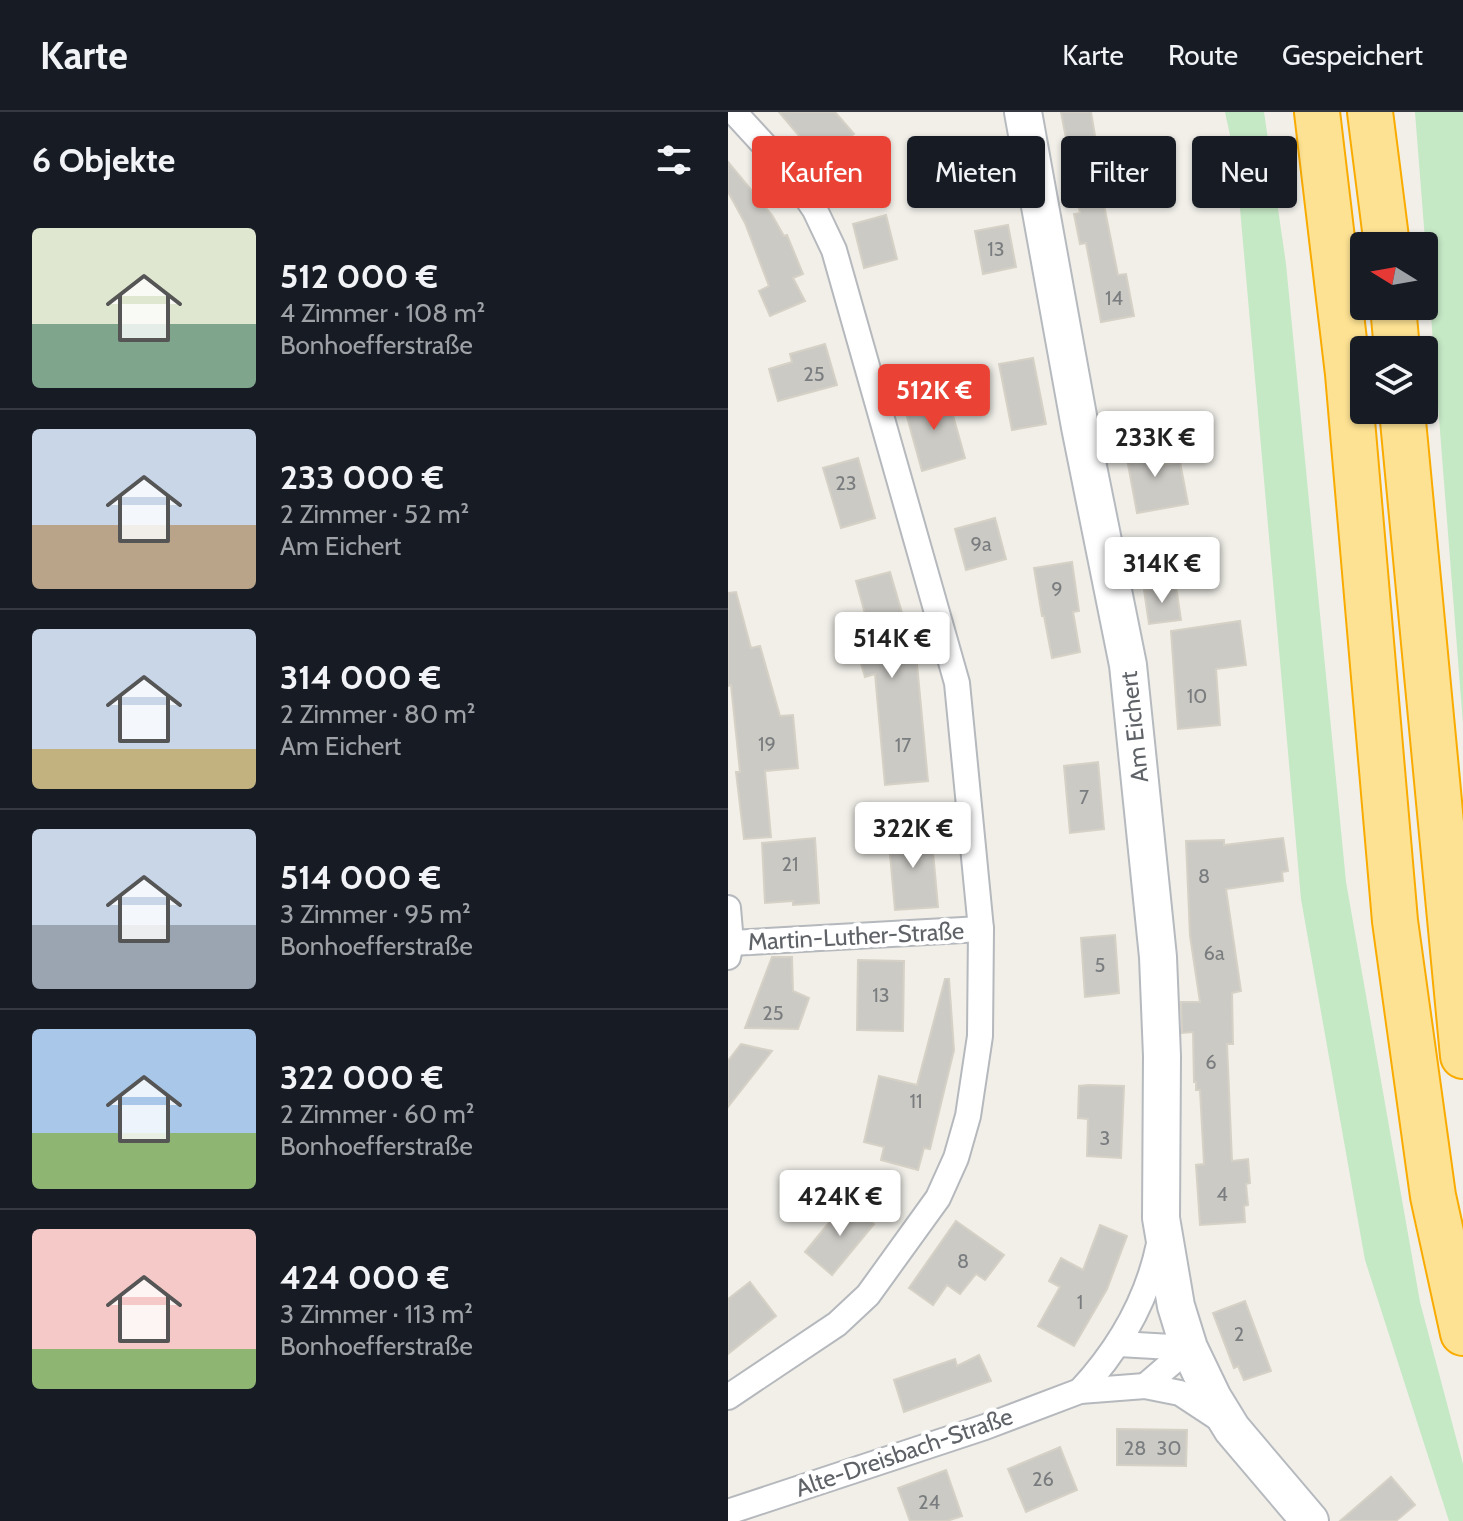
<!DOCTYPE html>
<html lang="de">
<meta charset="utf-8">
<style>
body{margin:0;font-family:Cabin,sans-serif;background:#242831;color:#f1f3f6;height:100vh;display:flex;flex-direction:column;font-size:30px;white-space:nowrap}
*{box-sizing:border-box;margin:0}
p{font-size:26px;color:#9ea1a6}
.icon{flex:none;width:44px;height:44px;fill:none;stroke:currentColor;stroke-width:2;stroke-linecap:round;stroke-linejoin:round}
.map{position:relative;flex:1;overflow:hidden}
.details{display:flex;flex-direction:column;background:#171b24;width:728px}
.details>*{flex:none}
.top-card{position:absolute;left:24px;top:24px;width:590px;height:72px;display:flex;gap:16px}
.needle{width:52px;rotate:281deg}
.buttons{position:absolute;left:622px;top:120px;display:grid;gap:16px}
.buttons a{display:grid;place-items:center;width:88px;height:88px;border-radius:8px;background:#171b24;box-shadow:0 2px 6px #0004;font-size:40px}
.price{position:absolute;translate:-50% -68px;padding:0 18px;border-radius:8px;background:#fff;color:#222;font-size:26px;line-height:52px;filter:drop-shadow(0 2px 4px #0008)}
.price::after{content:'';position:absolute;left:50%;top:48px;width:24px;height:18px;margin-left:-12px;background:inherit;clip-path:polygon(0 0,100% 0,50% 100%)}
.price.current{background:#ea4335;color:#fff}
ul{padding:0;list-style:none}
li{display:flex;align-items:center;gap:24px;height:200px;padding:0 32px}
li+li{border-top:2px solid #363941}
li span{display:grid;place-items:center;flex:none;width:224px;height:160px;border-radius:8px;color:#555}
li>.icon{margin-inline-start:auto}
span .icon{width:96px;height:96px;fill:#fffc;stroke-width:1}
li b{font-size:34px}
h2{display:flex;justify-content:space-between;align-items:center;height:96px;padding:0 32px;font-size:34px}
.pill{padding:0 28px;border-radius:8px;background:#171b24;box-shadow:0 2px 6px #0004;font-size:28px;line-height:72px}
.pill.current{background:#ea4335;color:#fff}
header{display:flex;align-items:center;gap:48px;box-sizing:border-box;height:112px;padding:0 40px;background:#171b24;border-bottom:2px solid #363941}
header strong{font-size:38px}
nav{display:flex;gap:44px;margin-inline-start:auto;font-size:28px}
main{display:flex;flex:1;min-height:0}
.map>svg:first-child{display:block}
</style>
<header>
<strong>Karte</strong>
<nav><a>Karte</a><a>Route</a><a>Gespeichert</a></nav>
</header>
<main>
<section class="details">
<h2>6 Objekte<svg class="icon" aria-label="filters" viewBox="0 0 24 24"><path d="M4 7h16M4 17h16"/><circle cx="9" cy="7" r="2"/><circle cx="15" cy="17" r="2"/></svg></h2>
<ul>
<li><span style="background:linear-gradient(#dfe7d0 60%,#7fa58c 0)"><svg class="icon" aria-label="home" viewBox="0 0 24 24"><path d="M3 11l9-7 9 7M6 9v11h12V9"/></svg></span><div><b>512 000 €</b><p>4 Zimmer · 108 m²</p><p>Bonhoefferstraße</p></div></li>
<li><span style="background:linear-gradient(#c9d6e8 60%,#b9a48a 0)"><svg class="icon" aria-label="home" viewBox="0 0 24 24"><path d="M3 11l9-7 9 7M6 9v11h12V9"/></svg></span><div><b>233 000 €</b><p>2 Zimmer · 52 m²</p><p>Am Eichert</p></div></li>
<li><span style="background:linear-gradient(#c9d6e8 75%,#c2b280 0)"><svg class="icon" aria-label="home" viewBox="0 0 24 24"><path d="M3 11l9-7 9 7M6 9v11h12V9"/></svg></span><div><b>314 000 €</b><p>2 Zimmer · 80 m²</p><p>Am Eichert</p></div></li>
<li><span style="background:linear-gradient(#c9d6e8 60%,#9aa5b1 0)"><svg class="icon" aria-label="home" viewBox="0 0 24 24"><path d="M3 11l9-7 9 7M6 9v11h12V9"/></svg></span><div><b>514 000 €</b><p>3 Zimmer · 95 m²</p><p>Bonhoefferstraße</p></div></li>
<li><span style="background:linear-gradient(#a9c7e8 65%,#8fb573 0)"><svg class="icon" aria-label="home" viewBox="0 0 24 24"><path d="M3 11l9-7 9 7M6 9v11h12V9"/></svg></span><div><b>322 000 €</b><p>2 Zimmer · 60 m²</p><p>Bonhoefferstraße</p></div></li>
<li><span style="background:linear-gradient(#f6c9c9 75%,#8fb573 0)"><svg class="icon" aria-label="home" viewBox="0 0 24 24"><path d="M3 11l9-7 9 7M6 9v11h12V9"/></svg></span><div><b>424 000 €</b><p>3 Zimmer · 113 m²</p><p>Bonhoefferstraße</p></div></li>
</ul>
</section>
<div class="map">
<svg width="735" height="1409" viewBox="0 0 735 1409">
<rect width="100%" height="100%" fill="#f1efe8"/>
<g fill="#c5e8c5">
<polygon points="497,0 536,0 558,152 618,770 692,1190 735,1352 735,1409 721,1409 637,1148 573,787 508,51"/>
<polygon points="687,0 735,0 735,614 735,612"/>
</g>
<g fill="#cccac5" stroke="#d6d1c6" stroke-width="2">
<polygon points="51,0 107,0 126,22 93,50"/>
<polygon points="333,0 363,0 377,83 374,83 390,163 398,162 406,204 373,210 358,131 352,132 346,102 352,101"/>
<polygon points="0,50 44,103 56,124 59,123 75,162 65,166 77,189 42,204 31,179 41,174 17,111 0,80"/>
<polygon points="158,103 169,147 136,156 125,112"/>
<polygon points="280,113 288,155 255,162 247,119"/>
<polygon points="97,232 109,273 50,289 41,257 64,250 62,242"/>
<polygon points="305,246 318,312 284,318 271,252"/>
<polygon points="219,282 237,346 194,359 176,294"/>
<polygon points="430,328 435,353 452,350 460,392 409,401 397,336"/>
<polygon points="130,346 147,406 113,416 95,356"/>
<polygon points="267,406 278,447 238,458 227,417"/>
<polygon points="344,450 351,499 345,500 352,540 324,546 316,504 314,504 306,456"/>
<polygon points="162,460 189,552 200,669 157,673 147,562 137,565 122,514 139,509 128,469"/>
<polygon points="448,474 453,508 421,512 416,478"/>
<polygon points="8,480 23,536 32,534 52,604 65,603 70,656 37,659 43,725 16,727 8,660 12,660 3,573 0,574 0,481"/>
<polygon points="512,509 518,553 488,557 492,613 450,617 443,519"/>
<polygon points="370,650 376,717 342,721 336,654"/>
<polygon points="203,717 210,795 167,798 160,720"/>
<polygon points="87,726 91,791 65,793 65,789 37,791 34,731"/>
<polygon points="555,726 560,759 554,760 555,769 498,777 513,879 504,881 505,932 499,932 504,1049 520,1047 522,1071 518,1072 520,1093 516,1094 517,1110 472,1113 468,1053 476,1052 472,978 468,978 468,970 466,970 465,920 454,921 453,890 472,890 462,824 458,729 496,728 496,733"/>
<polygon points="387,823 391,881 357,885 353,826"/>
<polygon points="44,845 64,845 65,879 81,886 70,917 17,916"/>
<polygon points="130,848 176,849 175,919 129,918"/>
<polygon points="217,867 221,867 226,938 202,1037 196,1036 190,1058 153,1048 156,1035 136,1030 151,964 189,973"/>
<polygon points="13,932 44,939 0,995 0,949"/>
<polygon points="361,973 396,974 393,1046 359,1044 360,1007 350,1006 351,974"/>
<polygon points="119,1089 146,1112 104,1163 77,1140"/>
<polygon points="228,1109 276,1143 257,1168 248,1162 232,1182 219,1173 205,1193 181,1176"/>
<polygon points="372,1113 399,1124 379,1177 346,1234 310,1214 332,1175 321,1169 333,1146 355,1158"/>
<polygon points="22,1170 48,1204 0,1242 0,1187"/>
<polygon points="517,1189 543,1259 516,1268 510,1254 506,1256 485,1201"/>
<polygon points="251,1243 263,1269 176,1300 166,1268 227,1247 229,1254"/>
<polygon points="389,1317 459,1318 458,1354 389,1353"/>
<polygon points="332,1335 349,1378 298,1400 280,1357"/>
<polygon points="218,1358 234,1404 219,1409 182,1409 170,1376"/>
<polygon points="663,1365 687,1393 668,1409 612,1409"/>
</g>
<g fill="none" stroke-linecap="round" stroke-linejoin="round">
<g stroke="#b5b8bc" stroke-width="28">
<g id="street">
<polyline points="0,796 3,831 0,845"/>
<polyline points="3,831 253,817"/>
<polyline points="391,1232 461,1236"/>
<polyline points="417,1274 461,1236"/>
<path d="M352,1279C391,1237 419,1190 431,1132"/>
<polyline points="0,1285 109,1212 140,1183 210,1086 228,1046 240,1004 252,924 253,817 229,571 106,138 87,98 62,61 6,0"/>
<polyline points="0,1400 257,1315 352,1279 417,1274 452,1281 493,1308"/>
</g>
</g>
<g stroke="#b6babf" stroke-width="40">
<polyline id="secondary" points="295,0 352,315 400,553 430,845 434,944 433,1106 448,1194 461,1236 485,1286 504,1317 582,1409"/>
</g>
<g stroke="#f9ab00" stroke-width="48">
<g id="highway">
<polyline points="589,0 620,262 667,809 705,1084 735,1221"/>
<polyline points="642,0 659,134"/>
<polyline points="665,194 669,238"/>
<polyline points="674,298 735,944"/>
</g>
</g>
<use href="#street" stroke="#fff" stroke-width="24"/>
<use href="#secondary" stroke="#fff" stroke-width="36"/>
<use href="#highway" stroke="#fde293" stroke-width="44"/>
</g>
<g text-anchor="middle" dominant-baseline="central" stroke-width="8" stroke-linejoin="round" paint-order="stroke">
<g font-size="20" fill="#7a7d7f">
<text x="268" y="137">13</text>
<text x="386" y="186">14</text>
<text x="86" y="262">25</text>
<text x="118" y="371">23</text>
<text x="253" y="432">9a</text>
<text x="329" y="477">9</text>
<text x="469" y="584">10</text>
<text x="39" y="632">19</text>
<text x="175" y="633">17</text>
<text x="356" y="685">7</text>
<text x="62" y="752">21</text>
<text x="476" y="764">8</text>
<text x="486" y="841">6a</text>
<text x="372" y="853">5</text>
<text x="153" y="883">13</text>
<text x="45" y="901">25</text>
<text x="483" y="950">6</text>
<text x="188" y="989">11</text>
<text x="377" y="1026">3</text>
<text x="494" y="1082">4</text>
<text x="235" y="1149">8</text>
<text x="352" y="1190">1</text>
<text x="511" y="1222">2</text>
<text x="407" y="1336">28</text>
<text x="441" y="1336">30</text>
<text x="315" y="1367">26</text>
<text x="201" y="1390">24</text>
</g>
<g font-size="24" fill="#5f6368" stroke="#fff">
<text transform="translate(406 615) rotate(-96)">Am Eichert</text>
<text transform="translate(128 824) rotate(-3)">Martin-Luther-Straße</text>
<text transform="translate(176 1340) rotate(-19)">Alte-Dreisbach-Straße</text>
</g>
</g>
</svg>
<div class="buttons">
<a><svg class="needle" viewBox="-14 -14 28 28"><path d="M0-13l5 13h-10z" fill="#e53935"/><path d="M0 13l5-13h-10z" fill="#9ea1a6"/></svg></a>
<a><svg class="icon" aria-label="layers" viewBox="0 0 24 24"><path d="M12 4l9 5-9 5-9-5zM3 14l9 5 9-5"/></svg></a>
</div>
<b class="price current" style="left:206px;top:320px">512K €</b>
<b class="price" style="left:427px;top:367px">233K €</b>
<b class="price" style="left:434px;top:493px">314K €</b>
<b class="price" style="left:164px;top:568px">514K €</b>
<b class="price" style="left:185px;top:758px">322K €</b>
<b class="price" style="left:112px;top:1126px">424K €</b>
<div class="top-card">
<a class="pill current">Kaufen</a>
<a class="pill">Mieten</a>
<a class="pill">Filter</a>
<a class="pill">Neu</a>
</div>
</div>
</main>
